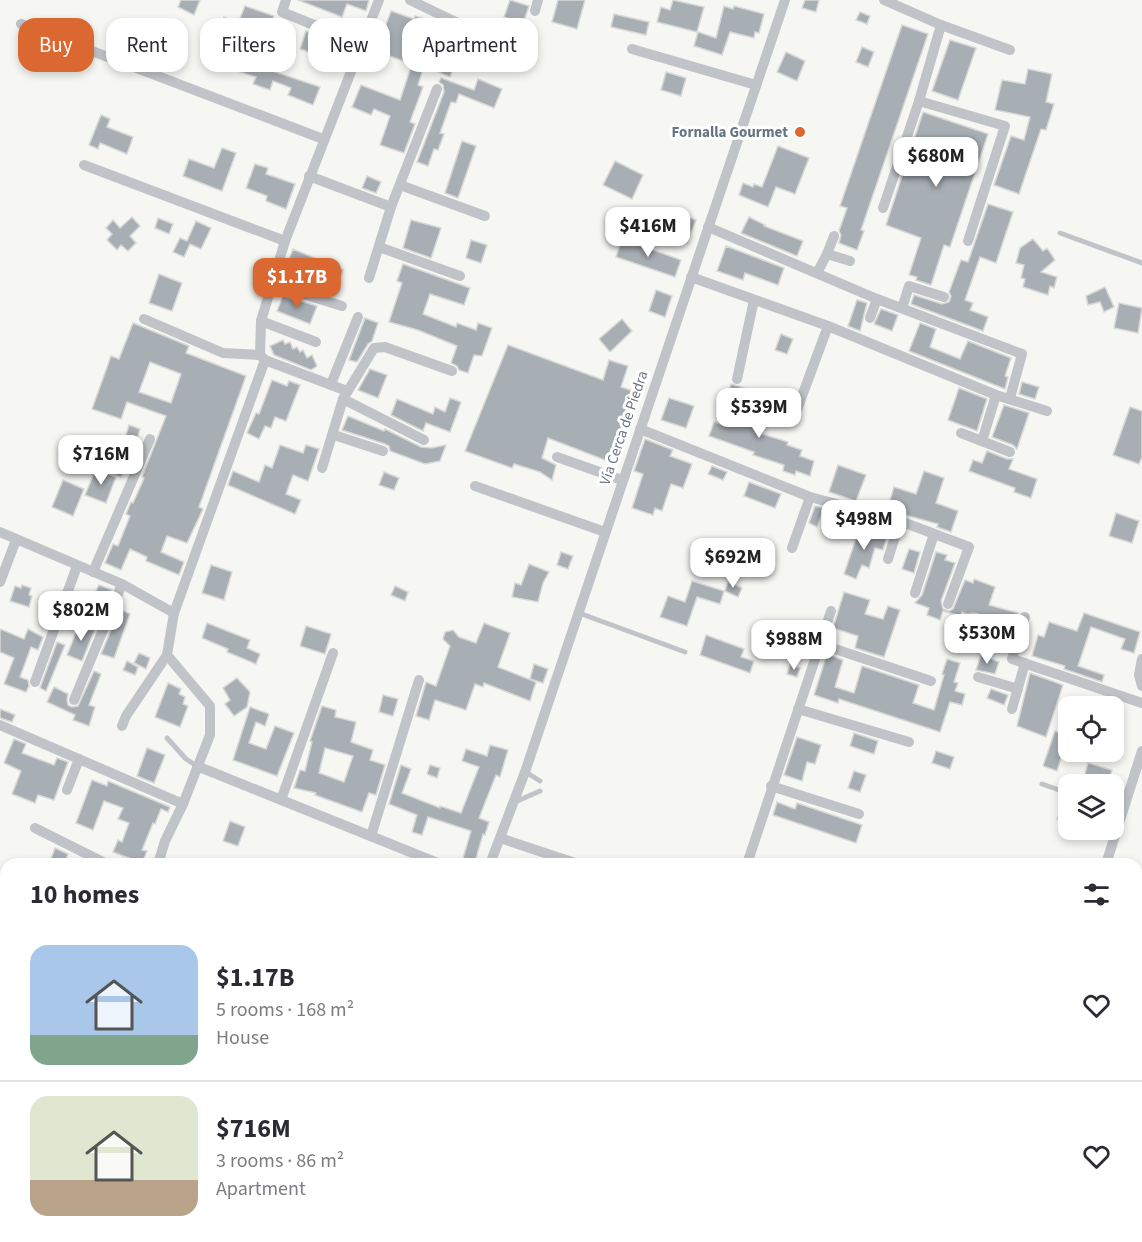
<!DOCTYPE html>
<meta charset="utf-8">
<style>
body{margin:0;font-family:"Source Sans 3",sans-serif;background:#f2f2f3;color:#2b2b33;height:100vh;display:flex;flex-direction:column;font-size:22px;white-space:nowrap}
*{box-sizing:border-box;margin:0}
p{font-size:20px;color:#7c7c81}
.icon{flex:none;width:33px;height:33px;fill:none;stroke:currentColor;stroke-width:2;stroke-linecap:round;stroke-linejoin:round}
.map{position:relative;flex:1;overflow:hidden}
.details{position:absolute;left:0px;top:858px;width:1143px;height:384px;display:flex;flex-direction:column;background:#fff;border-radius:18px 18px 0 0;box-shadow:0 3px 9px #0003}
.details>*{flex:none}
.hud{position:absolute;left:18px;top:18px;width:600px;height:54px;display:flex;gap:12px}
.fabs{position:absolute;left:1058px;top:696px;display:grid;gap:12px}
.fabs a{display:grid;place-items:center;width:66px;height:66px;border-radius:12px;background:#fff;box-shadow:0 3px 9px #0003;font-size:30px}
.price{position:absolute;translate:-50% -51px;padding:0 14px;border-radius:12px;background:#fff;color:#222;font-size:20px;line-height:39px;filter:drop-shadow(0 2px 3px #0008)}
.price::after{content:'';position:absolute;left:50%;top:36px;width:18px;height:14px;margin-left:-9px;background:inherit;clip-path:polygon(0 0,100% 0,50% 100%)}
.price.current{background:#da6830;color:#fff}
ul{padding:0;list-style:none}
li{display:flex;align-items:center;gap:18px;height:150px;padding:0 30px}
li+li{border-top:2px solid #e1e1e2}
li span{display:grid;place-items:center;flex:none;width:168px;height:120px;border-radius:18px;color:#555}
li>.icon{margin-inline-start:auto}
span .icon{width:72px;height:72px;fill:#fffc;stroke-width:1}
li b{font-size:26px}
h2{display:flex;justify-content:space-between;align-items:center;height:72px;padding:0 30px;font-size:26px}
.tag{padding:0 21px;border-radius:18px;background:#fff;box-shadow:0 3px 9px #0003;font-size:21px;line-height:54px}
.tag.current{background:#da6830;color:#fff}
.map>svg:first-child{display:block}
</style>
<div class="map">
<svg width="1142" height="1242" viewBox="0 0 1142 1242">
<rect width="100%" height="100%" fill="#f6f6f3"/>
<g fill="#a7aeb4" stroke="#d8d8d6" stroke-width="1.5" fill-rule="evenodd">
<polygon points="181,0 200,0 194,15 178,7"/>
<polygon points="298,0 369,0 366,11 347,4 342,17"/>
<polygon points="510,0 529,6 523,24 504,17"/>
<polygon points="558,0 585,0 577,29 552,22"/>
<polygon points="673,0 704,7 697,32 657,22 661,7 670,10"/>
<polygon points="805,0 819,0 816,12 802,8"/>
<polygon points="245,6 274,16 262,47 220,26 224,17 238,23"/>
<polygon points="724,6 733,9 734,6 764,14 759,33 755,32 754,38 730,32 722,55 694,46 698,32 716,38"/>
<polygon points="391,11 414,19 415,16 425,19 420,34 414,33 403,61 376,51"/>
<polygon points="860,12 870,16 867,24 856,20"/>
<polygon points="614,14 649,22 646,35 611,27"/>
<polygon points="902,25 928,34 861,230 864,231 857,250 839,243 841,235 839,231 847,208 840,206"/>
<polygon points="442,29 466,39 450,77 426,67"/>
<polygon points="306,31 336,42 330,59 300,49"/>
<polygon points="501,38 518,45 510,64 494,57"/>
<polygon points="950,40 976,48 958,100 932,91"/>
<polygon points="862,47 874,52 868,67 856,62"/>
<polygon points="786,52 805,61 797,81 777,72"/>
<polygon points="244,57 253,60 252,64 320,87 313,105 288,95 291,88 273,81 270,90 253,84 256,77 240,72"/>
<polygon points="412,57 425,63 418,85 423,87 410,122 415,124 404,153 380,145 390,116 374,109 371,115 352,107 361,85 400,100 411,67 409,66"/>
<polygon points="1028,69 1052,74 1046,102 1054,104 1046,130 1041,129 1019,194 994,185 1011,136 1024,140 1030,117 995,110 1002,80 1025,84"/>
<polygon points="666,72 686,78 681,96 661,90"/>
<polygon points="441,78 474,90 478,79 502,89 494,108 459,94 456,103 451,102 440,133 444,134 438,150 434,149 428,166 417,162 444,92 443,85 439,82"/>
<polygon points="923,112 988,134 950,247 944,245 931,285 916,280 917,277 909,275 921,238 886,225"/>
<polygon points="101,115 110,119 107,127 133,137 127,154 100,143 98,149 89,145"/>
<polygon points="462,141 476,146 458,198 445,193"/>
<polygon points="778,146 809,158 795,194 776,187 768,207 739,195 743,183 753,187 754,184 762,187"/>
<polygon points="222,148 236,153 222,191 183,176 189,159 214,168"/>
<polygon points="615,161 643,175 632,199 603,185"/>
<polygon points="255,164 268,168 266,174 295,184 286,209 266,201 267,196 246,188"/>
<polygon points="367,176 381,182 376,193 362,188"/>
<polygon points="988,204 1013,212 996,263 980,257 965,300 973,303 970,310 988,317 983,331 911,304 914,295 942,304 949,302 951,296 949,292 961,260 968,262"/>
<polygon points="667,209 696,220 687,243 658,232"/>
<polygon points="132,217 140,226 130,236 136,243 128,251 121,245 117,250 107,240 112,234 106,228 113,220 120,228"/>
<polygon points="749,217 765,225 764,226 803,241 797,256 741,233"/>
<polygon points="158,218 173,224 169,234 155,228"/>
<polygon points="411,220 441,228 431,258 403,248"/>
<polygon points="196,221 211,228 201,249 190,244 184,257 173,252 180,238 187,241"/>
<polygon points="622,239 681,260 675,277 616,257"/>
<polygon points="1033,239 1043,251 1047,248 1055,260 1041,272 1057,277 1054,288 1050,286 1048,295 1023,287 1025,279 1021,278 1024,265 1016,263 1020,248"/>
<polygon points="471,240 487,245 481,263 466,258"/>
<polygon points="726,246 784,268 778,285 745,273 743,280 717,271"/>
<polygon points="293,249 343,270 336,288 285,269"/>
<polygon points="403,264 470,288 464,305 430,294 423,314 456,327 457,323 476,330 478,323 492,328 482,356 474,355 468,373 459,370 457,366 451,363 457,346 418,330 389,322 402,283 397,281"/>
<polygon points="159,274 182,283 172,311 149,303"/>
<polygon points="1105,287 1114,307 1104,312 1100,302 1088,305 1086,296"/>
<polygon points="656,290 672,296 665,317 649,311"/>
<polygon points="283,296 317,306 310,324 277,311"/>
<polygon points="857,300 867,303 860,331 848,326"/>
<polygon points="1119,303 1142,308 1138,333 1114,328"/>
<polygon points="881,309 898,315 892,331 874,324"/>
<polygon points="365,318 378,323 372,341 368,344 357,362 349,360"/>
<polygon points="622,319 632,331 610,352 599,339"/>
<path d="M133,323L189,346L186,353L246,376L199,507L203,509L187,543L167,536L161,552L184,562L179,575L146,561L147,557L130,549L121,570L105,563L113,544L118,546L130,516L126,514L131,502L133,503L144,478L142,477L166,416L127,402L121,419L92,409L111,356L119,359ZM150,362L181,374L171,403L139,392Z"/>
<polygon points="920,323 936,329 930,347 960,359 968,341 1011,358 1005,376 1008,377 1005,389 909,351"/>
<polygon points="781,334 793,339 787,354 775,350"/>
<polygon points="283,340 285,344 290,342 293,349 297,347 300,352 303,350 307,358 312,355 317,366 311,370 274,355 270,346"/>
<polygon points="508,345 603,380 609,360 628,366 621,387 636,392 610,462 548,438 542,458 556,465 552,480 540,472 514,464 512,468 465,451"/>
<polygon points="370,369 387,375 378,398 358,390"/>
<polygon points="272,380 287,386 289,381 300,385 286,421 275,417 271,428 265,426 259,439 247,433 256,413 259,414"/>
<polygon points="1022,382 1039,387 1035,399 1019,394"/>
<polygon points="731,384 744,388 741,397 728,393"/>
<polygon points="959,388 987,399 977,431 948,420"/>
<polygon points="450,398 461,402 450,432 426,423 423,431 391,415 397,399 433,414 435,407 445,412"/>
<polygon points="669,398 694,406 686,428 661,420"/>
<polygon points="735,399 764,408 756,432 788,442 787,445 802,450 800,456 814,461 810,476 796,471 795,475 783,471 784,465 753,455 754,452 709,436 714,422 726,426"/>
<polygon points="1004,405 1029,413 1017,449 1013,445 992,437"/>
<polygon points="1130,407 1142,411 1142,457 1139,464 1113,455"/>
<polygon points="348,416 384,431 385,429 421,447 431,448 446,445 440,461 425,464 390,451 389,446 385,444 342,430"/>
<polygon points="129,425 140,429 136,442 125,438"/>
<polygon points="645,439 673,450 670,456 692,464 683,488 671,484 662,511 655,508 653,515 632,508 643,474 634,471"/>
<polygon points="280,445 303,453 306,445 319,449 308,481 293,475 286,494 301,500 295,514 228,485 233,471 259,482 265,465 272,468"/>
<polygon points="987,451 1007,459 1013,459 1009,469 1037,479 1031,498 1014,492 1015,488 969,471 973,460 982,463"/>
<polygon points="115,461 126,465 121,477 110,473"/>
<polygon points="838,465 866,475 856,501 829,492"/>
<polygon points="712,466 727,472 723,480 708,474"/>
<polygon points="96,469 116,477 106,503 85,495"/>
<polygon points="924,471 944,478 936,503 958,511 951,532 937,527 938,524 887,510 894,487 916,494"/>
<polygon points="384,472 399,478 394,490 379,485"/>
<polygon points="63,480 84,489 73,516 52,507"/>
<polygon points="749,482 781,494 775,508 744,496"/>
<polygon points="815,506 824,508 817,527 809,523"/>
<polygon points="1116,513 1139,521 1132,543 1109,536"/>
<polygon points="860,527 887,536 883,550 875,548 869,568 862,565 856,579 844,574"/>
<polygon points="909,549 920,552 914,573 902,569"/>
<polygon points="561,552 573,556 568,569 557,565"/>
<polygon points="936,552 947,555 945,560 955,563 941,601 943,609 949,611 953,609 965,580 973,583 974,579 995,587 989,605 1018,613 1015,625 974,613 967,614 962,612 961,616 943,611 940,620 927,615 929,608 915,603 922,595"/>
<polygon points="529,564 549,572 543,583 538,602 512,597 515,583 521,585"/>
<polygon points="211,565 232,572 224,600 202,593"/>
<polygon points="692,581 724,591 720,604 697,597 687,626 660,617 668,596 685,602"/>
<polygon points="728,582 742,588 738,597 725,591"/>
<polygon points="22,585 31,588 29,595 32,596 29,607 10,601 15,586 21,588"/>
<polygon points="99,585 112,590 107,600 94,595"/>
<polygon points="395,586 408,592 405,601 391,595"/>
<polygon points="76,591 89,597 80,617 68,612"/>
<polygon points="844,592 870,600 865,614 883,619 888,606 900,610 884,657 855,648 858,636 833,628"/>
<polygon points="120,609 130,614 114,658 101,654"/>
<polygon points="1084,613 1140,632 1134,653 1121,649 1125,639 1091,627 1078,666 1104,675 1102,682 1064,669 1065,666 1032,656 1038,635 1044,637 1049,622 1077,631"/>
<polygon points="80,623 95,629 82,661 67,655"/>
<polygon points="207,623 250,640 247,648 260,654 256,664 227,652 228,649 202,638"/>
<polygon points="484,623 510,633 498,667 536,682 530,701 484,683 483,687 475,684 466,710 435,700 429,720 416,716 426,682 436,686 450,646 443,639 445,632 453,630 459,637 476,643"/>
<polygon points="306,626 331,634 325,654 300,646"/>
<polygon points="0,629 24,639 28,629 43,637 38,650 31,647 20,677 28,680 29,686 26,692 4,684 14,658 0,652"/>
<polygon points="706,635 744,649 741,657 754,661 750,673 700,655"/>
<polygon points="57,642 65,645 46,691 40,688"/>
<polygon points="139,653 150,658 146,669 134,663"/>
<polygon points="827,654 843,660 835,687 854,693 862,666 919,685 913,703 934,710 944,675 942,674 947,659 960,663 954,682 958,683 955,691 965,694 962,705 950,702 940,732 839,699 838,703 814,695"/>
<polygon points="981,655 999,662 995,674 976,670"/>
<polygon points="127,661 138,667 135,675 123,670"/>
<polygon points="534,664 548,669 543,683 530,679"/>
<polygon points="790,665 800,668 797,677 787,674"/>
<polygon points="94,671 101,674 89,705 95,707 89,726 73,720 75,715 47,702 54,687 68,694 67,700 68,705 72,707 78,706"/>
<polygon points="1030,673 1063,685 1046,737 1017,726"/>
<polygon points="237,678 250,692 247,707 234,716 225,704 230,700 223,688"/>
<polygon points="168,683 181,689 179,694 185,697 183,704 188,706 180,727 155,717"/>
<polygon points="991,689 1008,695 1004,705 987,698"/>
<polygon points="383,695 398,699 393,716 379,712"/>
<path d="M322,706L336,710L335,717L356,722L351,742L373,750L370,760L385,765L376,795L369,793L362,812L315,795L316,793L294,788L300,770L305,771L312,742L310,741ZM325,748L353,756L344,782L319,773Z"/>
<polygon points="250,707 269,714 265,726 256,722 249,743 266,749 275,726 294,733 277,776 233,760"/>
<polygon points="0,709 15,715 12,722 0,718"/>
<polygon points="1055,731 1068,736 1057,771 1043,766"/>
<polygon points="854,733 878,741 874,754 850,746"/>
<polygon points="797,737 821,745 815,764 807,762 802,781 784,775"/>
<polygon points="14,739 26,744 22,753 54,765 57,758 68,762 54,800 38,795 35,803 12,794 21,771 4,763"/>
<polygon points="490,745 508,750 500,777 496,775 479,818 489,822 485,835 483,834 475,862 463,858 471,831 428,817 422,835 412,832 417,815 389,804 401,765 411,769 402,793 440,808 440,806 461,813 479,767 462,761 466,749 487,756"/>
<polygon points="147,748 165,755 154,783 137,776"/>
<polygon points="936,751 954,757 950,769 932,763"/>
<polygon points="1088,763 1112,770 1108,784 1082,784"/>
<polygon points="430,765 440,768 437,778 427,774"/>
<polygon points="854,771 866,775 860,792 848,788"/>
<polygon points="92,780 107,786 108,781 170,807 168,812 161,809 155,824 153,823 142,850 147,851 142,863 113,852 118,840 122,842 129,823 118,819 123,808 104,801 93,830 76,823"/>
<polygon points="1066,798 1068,798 1068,824 1057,819"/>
<polygon points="777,802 795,809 797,803 862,825 856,843 773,815"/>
<polygon points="230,821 245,827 238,846 223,841"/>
<polygon points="55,848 68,854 64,864 49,864"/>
</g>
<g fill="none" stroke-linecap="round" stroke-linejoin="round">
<g stroke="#c0c3c7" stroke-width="5">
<polyline points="1060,233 1142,263"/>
<polyline points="579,613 685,652"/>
<polyline points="167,738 186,759 197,766"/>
<polyline points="526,772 540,781"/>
<polyline points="1042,784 1068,793"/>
<polyline points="515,802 540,791"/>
<polyline points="1113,809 1122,812"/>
<polyline points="1137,1062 1142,1044"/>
</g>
<g stroke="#c0c3c7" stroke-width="10">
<polyline points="286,0 282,12 361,44"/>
<polyline points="410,0 493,40"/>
<polyline points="535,11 538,0"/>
<polyline points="21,24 323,139"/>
<polyline points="941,25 1010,50"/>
<polyline points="632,49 756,85"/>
<polyline points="919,101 1005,126 968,241"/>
<polyline points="84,165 285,241"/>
<polyline points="309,176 391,207"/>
<polyline points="400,185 485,216"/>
<polyline points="883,208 919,101 941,25 884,0"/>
<polyline points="708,227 877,299 1022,354 1010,398"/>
<polyline points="379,247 460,276"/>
<polyline points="827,254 850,261"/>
<polyline points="817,273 827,254 834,236"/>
<polyline points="691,277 828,326 996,395 1047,411"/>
<polyline points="369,278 391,207 437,89"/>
<polyline points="271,284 342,306"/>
<polyline points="902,308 909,286 944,297"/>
<polyline points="870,318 877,299"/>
<polyline points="144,319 223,353 260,355"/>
<polyline points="261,321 316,342"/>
<polyline points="265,360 347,391"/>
<polyline points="737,379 754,300"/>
<polyline points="331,384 358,317"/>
<polyline points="343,399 424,440"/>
<polyline points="795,415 828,326"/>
<polyline points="640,429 810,497 900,521 969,547 948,604"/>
<polyline points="961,433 1010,452"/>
<polyline points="334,435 383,451"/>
<polyline points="982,441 996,395"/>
<polyline points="557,457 622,480"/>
<polyline points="322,468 343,399 374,348 385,347 452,371"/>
<polyline points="475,486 605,532"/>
<polyline points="0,532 122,584 174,613"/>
<polyline points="792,548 810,497"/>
<polyline points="888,559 900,521"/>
<polyline points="93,572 150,439"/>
<polyline points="0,582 16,540"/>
<polyline points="915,593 934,534"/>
<polyline points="1025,617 1012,659 1142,703"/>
<polyline points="972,620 1020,634"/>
<polyline points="820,644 931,681"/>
<polyline points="1142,659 1139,675 1142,686"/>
<polyline points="978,677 1018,689"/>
<polyline points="35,682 77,566"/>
<polyline points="74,700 122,584"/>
<polyline points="798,709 909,742"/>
<polyline points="1012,709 1025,663"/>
<polyline points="0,725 183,804"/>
<polyline points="122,726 126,716 167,655"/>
<polyline points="197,766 440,864"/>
<polyline points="771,786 859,814"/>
<polyline points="67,790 79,759"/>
<polyline points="281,800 333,653"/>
<polyline points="35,828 107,864"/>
<polyline points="371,836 419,680"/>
<polyline points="500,838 578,864"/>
<polyline points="158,864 165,841 183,804 210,735 210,706 167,655 174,613 265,360 260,355 261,321 285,241 379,0"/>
<polyline points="490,864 525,772 785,0"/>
<polyline points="747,864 831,611"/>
<polyline points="1106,864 1142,751"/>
<polyline points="0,991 6,994"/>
<polyline points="0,1081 6,1083"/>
<polyline points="0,1192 6,1177"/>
<polyline points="1137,1226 1142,1212"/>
<polyline points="287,1236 293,1242"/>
<polyline points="740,1236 756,1242"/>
<polyline points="991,1236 994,1242"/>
<polyline points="338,1242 340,1236"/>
<polyline points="1131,1242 1133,1236"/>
</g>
<g stroke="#c0c3c7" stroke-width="12">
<polyline points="1137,1107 1142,1108"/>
<polyline points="820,1242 823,1236"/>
</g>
</g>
<circle fill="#da6830" stroke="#fff" stroke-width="2" cx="800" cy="132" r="6"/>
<g text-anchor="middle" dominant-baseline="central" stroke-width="6" stroke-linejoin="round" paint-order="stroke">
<g font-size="15" font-weight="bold" fill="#677483" stroke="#fff" text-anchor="end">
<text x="788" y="132">Fornalla Gourmet</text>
</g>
<g font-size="15" fill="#677483" stroke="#fff">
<text transform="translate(624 428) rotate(-71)">Vía Cerca de Piedra</text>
</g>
</g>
</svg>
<div class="fabs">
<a><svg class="icon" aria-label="locate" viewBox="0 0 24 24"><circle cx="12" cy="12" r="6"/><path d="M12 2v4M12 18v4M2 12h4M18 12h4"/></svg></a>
<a><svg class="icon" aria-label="layers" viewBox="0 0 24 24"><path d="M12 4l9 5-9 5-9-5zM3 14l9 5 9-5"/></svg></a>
</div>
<b class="price" style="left:936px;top:188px">$680M</b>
<b class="price" style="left:648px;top:258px">$416M</b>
<b class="price current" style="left:297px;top:309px">$1.17B</b>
<b class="price" style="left:759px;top:439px">$539M</b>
<b class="price" style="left:101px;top:486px">$716M</b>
<b class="price" style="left:864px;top:551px">$498M</b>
<b class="price" style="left:733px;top:589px">$692M</b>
<b class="price" style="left:81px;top:642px">$802M</b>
<b class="price" style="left:987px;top:665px">$530M</b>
<b class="price" style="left:794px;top:671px">$988M</b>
<div class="hud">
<a class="tag current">Buy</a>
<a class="tag">Rent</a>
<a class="tag">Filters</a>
<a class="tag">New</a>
<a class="tag">Apartment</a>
</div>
<section class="details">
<h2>10 homes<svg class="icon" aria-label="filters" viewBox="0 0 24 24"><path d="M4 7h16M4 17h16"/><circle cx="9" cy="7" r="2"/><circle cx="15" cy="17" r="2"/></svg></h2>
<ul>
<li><span style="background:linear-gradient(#a9c7e8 75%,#7fa58c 0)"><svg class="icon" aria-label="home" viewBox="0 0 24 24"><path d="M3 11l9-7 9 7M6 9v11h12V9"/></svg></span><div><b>$1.17B</b><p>5 rooms · 168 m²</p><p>House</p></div><svg class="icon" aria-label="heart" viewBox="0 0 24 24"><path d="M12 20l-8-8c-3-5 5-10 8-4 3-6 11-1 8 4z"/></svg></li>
<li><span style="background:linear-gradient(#dfe7d0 70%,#b9a48a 0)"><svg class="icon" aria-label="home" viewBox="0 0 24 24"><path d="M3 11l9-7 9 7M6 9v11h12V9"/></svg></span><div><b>$716M</b><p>3 rooms · 86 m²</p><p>Apartment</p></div><svg class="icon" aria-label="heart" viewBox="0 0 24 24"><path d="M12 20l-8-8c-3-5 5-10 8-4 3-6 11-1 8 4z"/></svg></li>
</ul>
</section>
</div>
